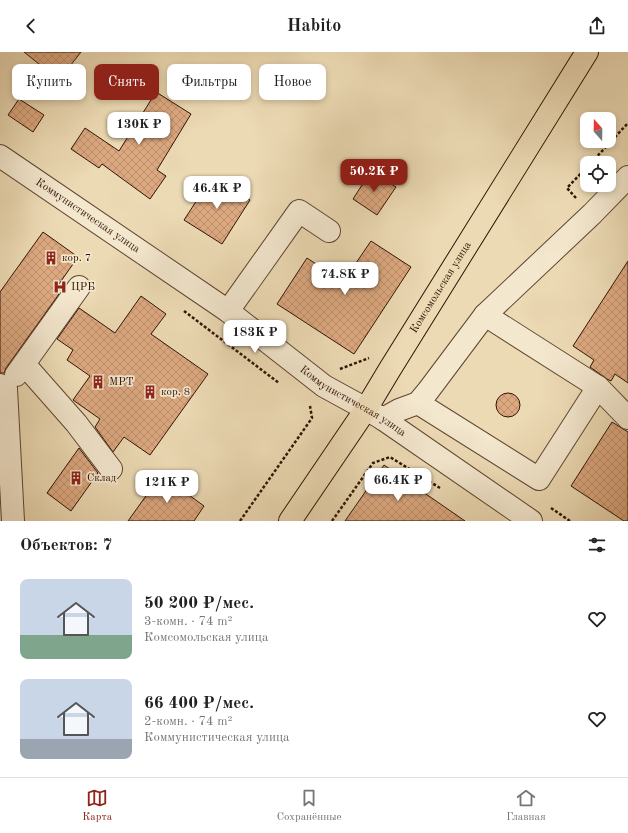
<!DOCTYPE html>
<html lang="ru">
<meta charset="utf-8">
<style>
body{margin:0;font-family:"Old Standard TT",serif;background:#f2f2f2;color:#222;height:100vh;display:flex;flex-direction:column;font-size:15px;white-space:nowrap}
*{box-sizing:border-box;margin:0}
p{font-size:13px;color:#767676}
.icon{flex:none;width:22px;height:22px;fill:none;stroke:currentColor;stroke-width:2;stroke-linecap:round;stroke-linejoin:round}
.map{position:relative;height:469px;overflow:hidden}
.panel{display:flex;flex-direction:column;background:#fff;flex:1}
.panel>*{flex:none}
.banner{position:absolute;left:12px;top:12px;width:400px;height:36px;display:flex;gap:8px}
.needle{width:26px;rotate:340deg}
.fabs{position:absolute;left:580px;top:60px;display:grid;gap:8px}
.fabs a{display:grid;place-items:center;width:36px;height:36px;border-radius:8px;background:#fff;box-shadow:0 2px 6px #0003;font-size:20px}
.price{position:absolute;translate:-50% -34px;padding:0 9px;border-radius:8px;background:#fff;color:#222;font-size:13px;line-height:26px;filter:drop-shadow(0 1px 2px #0008)}
.price::after{content:'';position:absolute;left:50%;top:24px;width:12px;height:9px;margin-left:-6px;background:inherit;clip-path:polygon(0 0,100% 0,50% 100%)}
.price.current{background:#8f2418;color:#fff}
ul{padding:0;list-style:none}
li{display:flex;align-items:center;gap:12px;height:100px;padding:0 20px}
li span{display:grid;place-items:center;flex:none;width:112px;height:80px;border-radius:8px;color:#555}
li>.icon{margin-inline-start:auto}
span .icon{width:48px;height:48px;fill:#fffc;stroke-width:1}
li b{font-size:17px}
h2{display:flex;justify-content:space-between;align-items:center;height:48px;padding:0 20px;font-size:17px}
.chip{padding:0 14px;border-radius:8px;background:#fff;box-shadow:0 2px 6px #0003;font-size:14px;line-height:36px}
.chip.current{background:#8f2418;color:#fff}
header{display:flex;justify-content:space-between;align-items:center;height:52px;padding:0 20px;background:#fff;font-size:18px;font-weight:600}
.dock{display:flex;justify-content:space-around;align-items:center;height:56px;border-top:1px solid #e0e0e0;background:#fff;font-size:11px;color:#767676}
.dock a{display:grid;justify-items:center;gap:2px}
.dock .current{color:#8f2418}
.map>svg:first-child{display:block}
</style>
<header><svg class="icon" aria-label="back" viewBox="0 0 24 24"><path d="M15 5l-7 7 7 7"/></svg>Habito<svg class="icon" aria-label="share" viewBox="0 0 24 24"><path d="M12 15V3M7 8l5-5 5 5M5 13v7h14v-7"/></svg></header>
<div class="map">
<svg width="628" height="469" viewBox="0 0 628 469">
<defs>
<pattern id="building-cross-hatch" width="8" height="8" patternUnits="userSpaceOnUse"><rect width="8" height="8" fill="#dca880"/><path d="M0 0l8 8M0 8l8-8" fill="none" stroke="#bd906d"/></pattern>
</defs>
<rect width="100%" height="100%" fill="#ecdab4"/>
<filter id="stains"><feTurbulence type="fractalNoise" baseFrequency=".005" numOctaves="4"/><feColorMatrix values="0 0 0 0 .2 0 0 0 0 .09 0 0 0 0 .02 0 0 0 .5 -.17"/></filter>
<radialGradient id="worn" r=".72"><stop offset=".6" stop-color="#630" stop-opacity="0"/><stop offset="1" stop-color="#630" stop-opacity=".3"/></radialGradient>
<g fill="url(#building-cross-hatch)" stroke="#311305">
<polygon points="24,0 81,0 59,28"/>
<polygon points="156,40 191,62 157,118 166,124 150,147 102,112 99,116 71,97 85,76 119,99"/>
<polygon points="19,47 44,63 33,80 8,63"/>
<polygon points="371,119 396,135 377,163 353,147"/>
<polygon points="212,125 250,148 222,192 184,168"/>
<polygon points="43,180 78,205 54,239 59,242 6,316 4,321 0,321 0,240"/>
<polygon points="371,189 411,215 354,302 277,252 307,206 343,230"/>
<polygon points="628,209 628,331 615,322 611,329 607,327 590,315 594,308 573,294"/>
<polygon points="141,244 166,262 151,282 208,322 150,403 124,385 113,400 95,375 100,367 73,348 90,324 67,308 73,298 57,287 79,256 115,281"/>
<circle cx="508" cy="353" r="12"/>
<polygon points="612,370 628,380 628,469 624,469 571,434"/>
<polygon points="79,396 98,421 71,459 47,441"/>
<polygon points="384,413 465,469 345,469"/>
<polygon points="161,423 204,454 194,469 128,469"/>
</g>
<g fill="none" stroke-linecap="round" stroke-linejoin="round">
<g stroke="#604531" stroke-width="24">
<g id="minor">
<path id="s1" d="M0,104L228,259L324,334L366,357L383,367L531,469"/>
<polyline points="228,259 299,159 329,179"/>
<polyline points="24,312 76,371 111,417"/>
<polyline points="16,323 79,235"/>
<polyline points="0,333 6,337 13,469"/>
<polyline points="598,335 628,366"/>
<polyline points="418,351 539,427 598,335 485,263"/>
<polyline points="383,367 399,358 418,351 428,339 485,263 592,162 628,125"/>
</g>
</g>
<g stroke="#311305" stroke-width="24">
<g id="major">
<path id="s2" d="M290,469L366,357L390,317L587,0"/>
</g>
</g>
<g stroke="#311305" stroke-width="2.5" stroke-dasharray="3 2" stroke-linecap="butt">
<polyline points="591,111 628,71"/>
<polyline points="576,146 567,136 587,115"/>
<polyline points="184,259 279,331"/>
<polyline points="340,317 369,306"/>
<polyline points="551,456 570,469"/>
<polyline points="240,469 312,366 310,354"/>
<polyline points="332,469 373,411 390,405 440,436"/>
</g>
<use href="#minor" stroke="#f3e7ce" stroke-width="22"/>
<use href="#major" stroke="#ecdab4" stroke-width="22"/>
</g>
<defs>
<g id="building-bare" transform="scale(1.08)"><path d="M-4-6H4V6H1V3H-1V6H-4ZM-2.5-4.3h1.7v1.8h-1.7ZM.8-4.3h1.7v1.8H.8ZM-2.5-1h1.7V.8h-1.7ZM.8-1h1.7V.8H.8Z" fill="#8f2418" stroke="#f3e7ce" stroke-width="2.5" paint-order="stroke"/></g>
<g id="hospital-bare" transform="scale(1.08)"><path d="M-5-5h3v3.5h4V-5h3V5h-3V1.5h-4V5h-3Z" fill="#8f2418" stroke="#f3e7ce" stroke-width="2.5" paint-order="stroke"/></g>
</defs>
<g fill-rule="evenodd">
<use href="#building-bare" x="51" y="206"/>
<use href="#hospital-bare" x="60" y="235"/>
<use href="#building-bare" x="98" y="330"/>
<use href="#building-bare" x="150" y="340"/>
<use href="#building-bare" x="76" y="426"/>
</g>
<g text-anchor="middle" dominant-baseline="central" stroke-width="3.5" stroke-linejoin="round" paint-order="stroke">
<g font-size="11" fill="#311305" stroke="#f3e7ce">
<text stroke="none"><textPath href="#s1" startOffset="106">Коммунистическая улица</textPath></text>
<text stroke="none"><textPath href="#s2" startOffset="278">Комсомольская улица</textPath></text>
<text stroke="none"><textPath href="#s1" startOffset="430">Коммунистическая улица</textPath></text>
</g>
<g font-size="11" fill="#311305" stroke="#f3e7ce" text-anchor="start">
<text x="62" y="206">кор. 7</text>
<text x="71" y="235">ЦРБ</text>
<text x="109" y="330">МРТ</text>
<text x="161" y="340">кор. 8</text>
<text x="87" y="426">Склад</text>
</g>
</g>
<rect width="100%" height="100%" filter="url(#stains)"/>
<rect width="100%" height="100%" fill="url(#worn)"/>
</svg>
<div class="fabs">
<a><svg class="needle" viewBox="-14 -14 28 28"><path d="M0-13l5 13h-10z" fill="#e53935"/><path d="M0 13l5-13h-10z" fill="#767676"/></svg></a>
<a><svg class="icon" aria-label="locate" viewBox="0 0 24 24"><circle cx="12" cy="12" r="6"/><path d="M12 2v4M12 18v4M2 12h4M18 12h4"/></svg></a>
</div>
<b class="price" style="left:139px;top:94px">130K ₽</b>
<b class="price current" style="left:374px;top:141px">50.2K ₽</b>
<b class="price" style="left:217px;top:158px">46.4K ₽</b>
<b class="price" style="left:345px;top:244px">74.8K ₽</b>
<b class="price" style="left:255px;top:302px">183K ₽</b>
<b class="price" style="left:398px;top:450px">66.4K ₽</b>
<b class="price" style="left:167px;top:452px">121K ₽</b>
<div class="banner">
<a class="chip">Купить</a>
<a class="chip current">Снять</a>
<a class="chip">Фильтры</a>
<a class="chip">Новое</a>
</div>
</div>
<section class="panel">
<h2>Объектов: 7<svg class="icon" aria-label="filters" viewBox="0 0 24 24"><path d="M4 7h16M4 17h16"/><circle cx="9" cy="7" r="2"/><circle cx="15" cy="17" r="2"/></svg></h2>
<ul>
<li><span style="background:linear-gradient(#c9d6e8 70%,#7fa58c 0)"><svg class="icon" aria-label="home" viewBox="0 0 24 24"><path d="M3 11l9-7 9 7M6 9v11h12V9"/></svg></span><div><b>50 200 ₽/мес.</b><p>3-комн. · 74 m²</p><p>Комсомольская улица</p></div><svg class="icon" aria-label="heart" viewBox="0 0 24 24"><path d="M12 20l-8-8c-3-5 5-10 8-4 3-6 11-1 8 4z"/></svg></li>
<li><span style="background:linear-gradient(#c9d6e8 75%,#9aa5b1 0)"><svg class="icon" aria-label="home" viewBox="0 0 24 24"><path d="M3 11l9-7 9 7M6 9v11h12V9"/></svg></span><div><b>66 400 ₽/мес.</b><p>2-комн. · 74 m²</p><p>Коммунистическая улица</p></div><svg class="icon" aria-label="heart" viewBox="0 0 24 24"><path d="M12 20l-8-8c-3-5 5-10 8-4 3-6 11-1 8 4z"/></svg></li>
</ul>
</section>
<nav class="dock">
<a class="current"><svg class="icon" aria-label="map" viewBox="0 0 24 24"><path d="M3 6l6-2 6 2 6-2v14l-6 2-6-2-6 2zM9 4v14M15 6v14"/></svg>Карта</a>
<a><svg class="icon" aria-label="saved" viewBox="0 0 24 24"><path d="M7 4h10v16l-5-4-5 4z"/></svg>Сохранённые</a>
<a><svg class="icon" aria-label="home" viewBox="0 0 24 24"><path d="M3 11l9-7 9 7M6 9v11h12V9"/></svg>Главная</a>
</nav>
